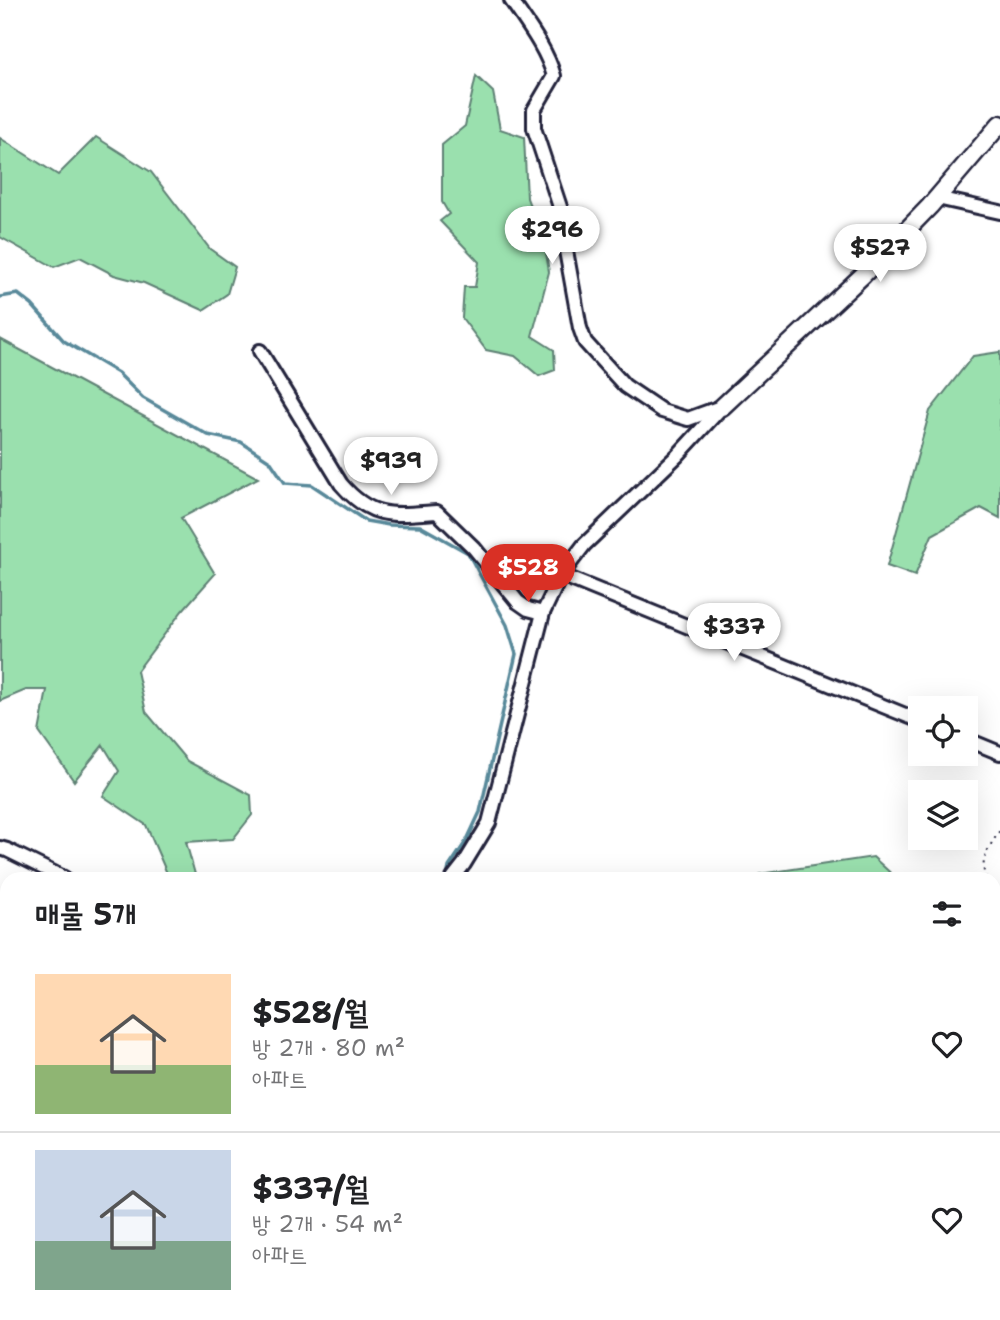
<!DOCTYPE html>
<html lang="ko">
<meta charset="utf-8">
<style>
body{margin:0;font-family:"Shantell Sans","Poor Story",sans-serif;background:#f2f2f2;color:#202124;height:100vh;display:flex;flex-direction:column;font-size:26px;white-space:nowrap}
*{box-sizing:border-box;margin:0}
p{font-size:23px;color:#757577}
.icon{flex:none;width:38px;height:38px;fill:none;stroke:currentColor;stroke-width:2;stroke-linecap:round;stroke-linejoin:round}
.map{position:relative;flex:1;overflow:hidden}
.sheet{position:absolute;left:0px;top:872px;width:1001px;height:450px;display:flex;flex-direction:column;background:#fff;border-radius:21px 21px 0 0;box-shadow:0 7px 28px #0002}
.sheet>*{flex:none}
.buttons{position:absolute;left:908px;top:696px;display:grid;gap:14px}
.buttons a{display:grid;place-items:center;width:70px;height:70px;border-radius:0px;background:#fff;box-shadow:0 7px 28px #0002;font-size:35px}
.price{position:absolute;translate:-50% -60px;padding:0 16px;border-radius:24px;background:#fff;color:#222;font-size:23px;line-height:46px;filter:drop-shadow(0 2px 4px #0008)}
.price::after{content:'';position:absolute;left:50%;top:42px;width:21px;height:16px;margin-left:-10px;background:inherit;clip-path:polygon(0 0,100% 0,50% 100%)}
.price.active{background:#d93025;color:#fff}
ul{padding:0;list-style:none}
li{display:flex;align-items:center;gap:21px;height:175px;padding:0 35px}
li+li{border-top:2px solid #e0e0e0}
li span{display:grid;place-items:center;flex:none;width:196px;height:140px;border-radius:0px;color:#555}
li>.icon{margin-inline-start:auto}
span .icon{width:84px;height:84px;fill:#fffc;stroke-width:1}
li b{font-size:30px}
h2{display:flex;justify-content:space-between;align-items:center;height:84px;padding:0 35px;font-size:30px}
.map>svg:first-child{display:block}
</style>
<div class="map">
<svg width="1000" height="1320" viewBox="0 0 1000 1320">
<rect width="100%" height="100%" fill="#fff"/>
<filter id="ink" filterUnits="userSpaceOnUse"><feTurbulence type="fractalNoise" baseFrequency=".0143" numOctaves="2"/><feDisplacementMap in="SourceGraphic" scale="14" xChannelSelector="R" yChannelSelector="G"/><feConvolveMatrix kernelMatrix="1 2 1 2 8 2 1 2 1" color-interpolation-filters="sRGB"/></filter>
<g filter="url(#ink)">
<g fill="#9ae0ae" stroke="#5e8174" stroke-width="2">
<polygon points="476,76 493,92 500,129 524,137 527,198 545,246 549,272 532,336 554,350 555,370 539,376 515,356 486,350 462,318 464,287 475,287 479,262 440,221 449,214 442,202 442,145 465,126"/>
<polygon points="96,137 151,172 210,249 235,267 227,294 203,310 144,283 114,275 80,257 54,267 0,237 0,138 58,175"/>
<polygon points="0,339 258,478 181,518 215,574 182,611 137,671 146,712 187,761 251,795 252,815 233,839 186,842 196,878 169,878 146,825 103,796 119,771 103,745 74,781 39,732 47,690 26,690 0,701"/>
<polygon points="1000,352 1000,518 981,508 932,535 915,576 887,566 930,411 973,356"/>
<polygon points="873,857 896,878 752,878 760,874"/>
<polygon points="1000,978 1000,1320 910,1320 911,1314 994,1314 994,981"/>
<polygon points="0,1130 7,1141 7,1314 57,1314 55,1320 0,1320"/>
<polygon points="288,1314 449,1314 453,1320 283,1320"/>
<polygon points="516,1314 779,1314 780,1320 513,1320"/>
</g>
<g fill="none" stroke-linecap="round" stroke-linejoin="round">
<g stroke="#59899a" stroke-width="3.5">
<polyline points="0,297 18,294 32,305 64,341 118,373 143,398 208,435 241,442 270,461 285,483 312,485 366,521 389,525 420,526 468,553 507,625 516,654 480,812 467,840 449,867 447,877 449,878"/>
<polyline points="258,1320 263,1314"/>
</g>
<g stroke="#22223b" stroke-width="18">
<g id="minor">
<path d="M511,0C527,24 546,48 554,76L534,110V128L561,210L565,245L580,328L585,342L625,386L662,411L688,419L721,407"/>
<polyline points="937,198 1000,212"/>
<path d="M260,351L341,484C372,520 393,515 437,512L474,548L518,602L528,609L543,613"/>
<polyline points="561,575 920,721"/>
<polyline points="966,739 1000,753"/>
<polyline points="0,848 7,850 64,878"/>
<polyline points="453,878 464,864 489,823 543,613 561,575 584,545 677,456 722,407"/>
<polyline points="68,1320 69,1314"/>
</g>
</g>
<g stroke="#22223b" stroke-width="21">
<polyline id="major" points="722,407 863,275 930,206 1000,124"/>
</g>
<g stroke="#22223b" stroke-width="2" stroke-dasharray="2 5" stroke-linecap="butt">
<path d="M986,878C978,860 991,845 1000,830"/>
<polyline points="994,892 1000,902"/>
<polyline points="994,963 1000,954"/>
<polyline points="273,1320 279,1314"/>
<polyline points="800,1320 803,1314"/>
</g>
<use href="#minor" stroke="#fff" stroke-width="12"/>
<use href="#major" stroke="#fff" stroke-width="16"/>
</g>
</g>
</svg>
<div class="buttons">
<a><svg class="icon" aria-label="locate" viewBox="0 0 24 24"><circle cx="12" cy="12" r="6"/><path d="M12 2v4M12 18v4M2 12h4M18 12h4"/></svg></a>
<a><svg class="icon" aria-label="layers" viewBox="0 0 24 24"><path d="M12 4l9 5-9 5-9-5zM3 14l9 5 9-5"/></svg></a>
</div>
<b class="price" style="left:552px;top:266px">$296</b>
<b class="price" style="left:880px;top:284px">$527</b>
<b class="price" style="left:391px;top:497px">$939</b>
<b class="price active" style="left:528px;top:604px">$528</b>
<b class="price" style="left:734px;top:663px">$337</b>
<section class="sheet">
<h2>매물 5개<svg class="icon" aria-label="filters" viewBox="0 0 24 24"><path d="M4 7h16M4 17h16"/><circle cx="9" cy="7" r="2"/><circle cx="15" cy="17" r="2"/></svg></h2>
<ul>
<li><span style="background:linear-gradient(#ffd9b3 65%,#8fb573 0)"><svg class="icon" aria-label="home" viewBox="0 0 24 24"><path d="M3 11l9-7 9 7M6 9v11h12V9"/></svg></span><div><b>$528/월</b><p>방 2개 · 80 m²</p><p>아파트</p></div><svg class="icon" aria-label="heart" viewBox="0 0 24 24"><path d="M12 20l-8-8c-3-5 5-10 8-4 3-6 11-1 8 4z"/></svg></li>
<li><span style="background:linear-gradient(#c9d6e8 65%,#7fa58c 0)"><svg class="icon" aria-label="home" viewBox="0 0 24 24"><path d="M3 11l9-7 9 7M6 9v11h12V9"/></svg></span><div><b>$337/월</b><p>방 2개 · 54 m²</p><p>아파트</p></div><svg class="icon" aria-label="heart" viewBox="0 0 24 24"><path d="M12 20l-8-8c-3-5 5-10 8-4 3-6 11-1 8 4z"/></svg></li>
</ul>
</section>
</div>
